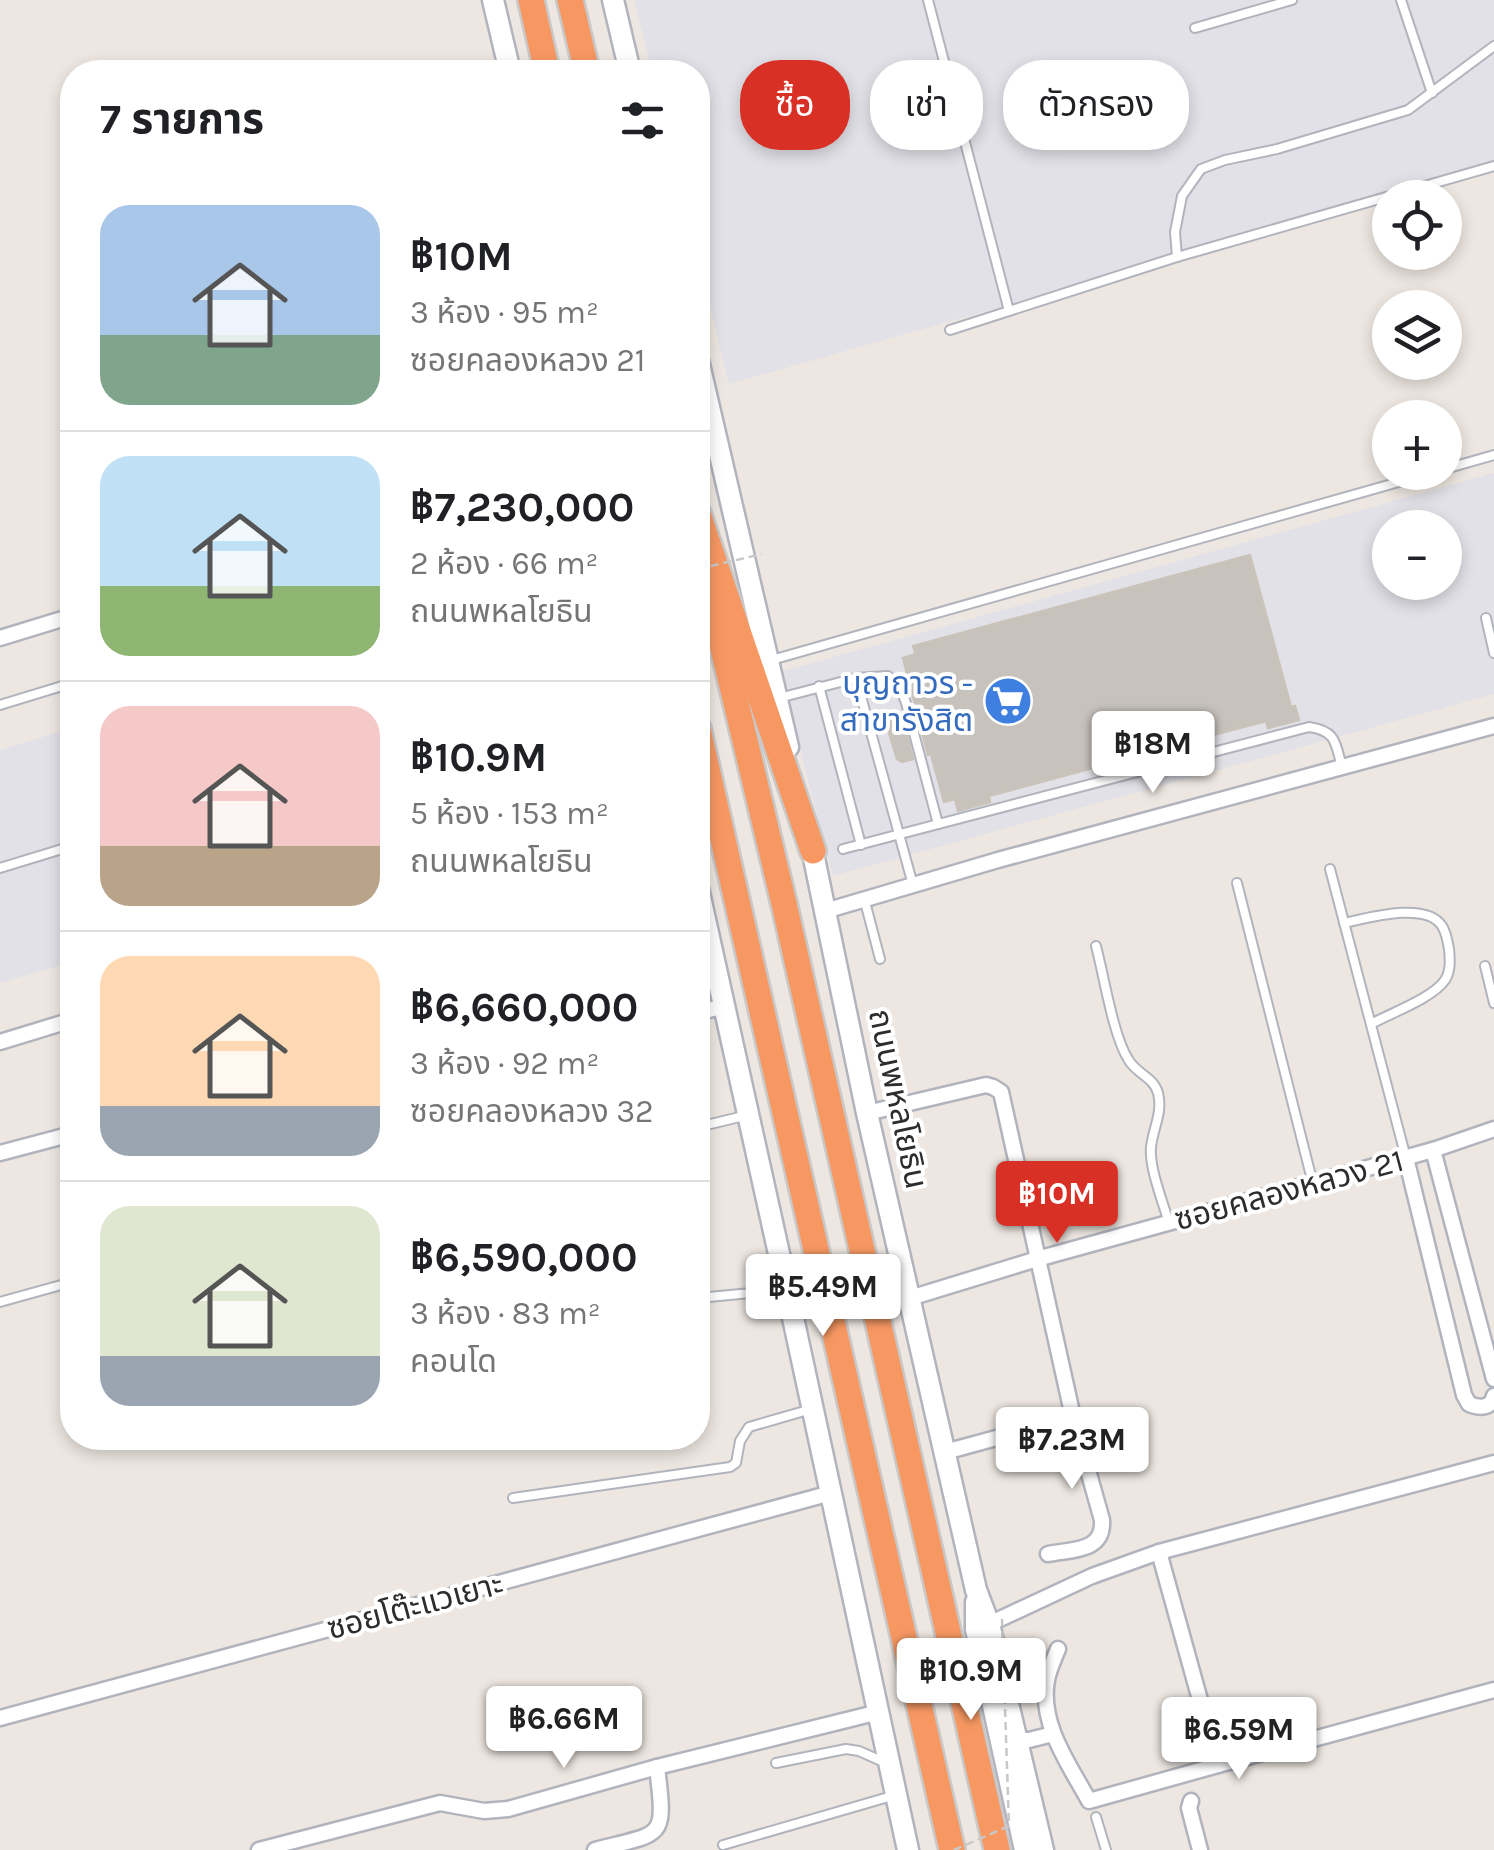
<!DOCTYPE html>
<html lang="th">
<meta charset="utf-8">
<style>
body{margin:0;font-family:Karla,"Noto Sans Thai",sans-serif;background:#f6f6f6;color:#202124;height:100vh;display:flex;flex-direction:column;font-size:38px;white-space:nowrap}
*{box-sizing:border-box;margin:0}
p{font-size:32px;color:#757577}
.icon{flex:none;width:55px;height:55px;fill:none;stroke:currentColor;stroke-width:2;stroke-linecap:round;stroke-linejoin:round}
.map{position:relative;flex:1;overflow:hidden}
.details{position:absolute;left:60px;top:60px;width:650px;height:1390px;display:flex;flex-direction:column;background:#fff;border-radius:40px;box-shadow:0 5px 15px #0003}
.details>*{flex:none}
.top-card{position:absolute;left:740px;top:60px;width:602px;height:90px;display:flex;gap:20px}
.tools{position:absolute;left:1372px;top:180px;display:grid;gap:20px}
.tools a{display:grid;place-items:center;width:90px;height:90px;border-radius:50%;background:#fff;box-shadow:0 5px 15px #0003;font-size:50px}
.price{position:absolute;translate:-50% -85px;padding:0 22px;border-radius:10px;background:#fff;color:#222;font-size:32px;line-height:65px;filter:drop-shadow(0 2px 5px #0008)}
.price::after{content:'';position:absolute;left:50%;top:60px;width:30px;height:22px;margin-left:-15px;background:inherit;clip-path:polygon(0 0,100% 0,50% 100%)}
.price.selected{background:#d93025;color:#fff}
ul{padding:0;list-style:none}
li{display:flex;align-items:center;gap:30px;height:250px;padding:0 40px}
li+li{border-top:2px solid #e0e0e0}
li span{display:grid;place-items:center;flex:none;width:280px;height:200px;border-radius:30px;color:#555}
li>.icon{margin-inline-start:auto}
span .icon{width:120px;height:120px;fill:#fffc;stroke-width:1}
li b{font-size:42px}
h2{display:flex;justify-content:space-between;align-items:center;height:120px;padding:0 40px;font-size:42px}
.chip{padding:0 35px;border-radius:40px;background:#fff;box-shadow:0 5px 15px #0003;font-size:35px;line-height:90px}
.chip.selected{background:#d93025;color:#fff}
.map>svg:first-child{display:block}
</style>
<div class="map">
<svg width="1494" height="1850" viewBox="0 0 1494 1850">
<rect width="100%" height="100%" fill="#eee7e1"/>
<g fill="#e2e1e7" fill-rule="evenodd">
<polygon points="634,0 1494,0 1494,167 729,384 698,257 698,72 652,72"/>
<path d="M1494,473V694L833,876L780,672ZM1390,528H1445V582H1390Z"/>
<polygon points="72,728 72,962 0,983 0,750"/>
</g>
<g fill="#c7c2bc" stroke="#cac3ba" stroke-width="2.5">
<polygon points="1250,555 1291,707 1295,706 1299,720 1268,728 1266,721 1149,752 1152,760 1103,773 1100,766 989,796 990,802 958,811 955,799 944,802 931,754 928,755 903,658 916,654 913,646"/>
<polygon points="902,716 913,759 902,762 897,759 886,723"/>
</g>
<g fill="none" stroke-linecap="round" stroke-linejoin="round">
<g stroke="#b1b4bd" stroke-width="12">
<g id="lane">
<polyline points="928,0 1009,311"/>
<polyline points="1401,0 1432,93"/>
<polyline points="1195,28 1292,0"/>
<polyline points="1177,257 1494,166"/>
<polyline points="950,330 1177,257 1175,232 1182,196 1201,169 1225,160 1277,149 1408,110 1494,46"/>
<polyline points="1445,469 1494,455"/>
<polyline points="1486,618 1494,653"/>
<polyline points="768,661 1434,472"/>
<polyline points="856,678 913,885"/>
<polyline points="819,686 861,845"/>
<polyline points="779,698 856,678 888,676 900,686 906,703 938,824"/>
<polyline points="0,705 72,683"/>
<path d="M843,849L1309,727C1337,731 1335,743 1342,767"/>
<polyline points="0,868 72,846"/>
<polyline points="1330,869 1406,1158"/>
<polyline points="1237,883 1313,1184"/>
<polyline points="864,898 880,959"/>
<path d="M1344,923C1368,918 1426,901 1442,926C1446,932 1448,943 1449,949C1450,959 1451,971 1445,980C1433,998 1391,1013 1371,1024"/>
<path d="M1096,946C1104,976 1113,1035 1128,1059C1136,1074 1153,1076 1158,1093C1163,1113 1153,1128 1151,1147C1149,1168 1163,1202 1169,1223"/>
<polyline points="1485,966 1494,1003"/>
<polyline points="698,971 716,968"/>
<polyline points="698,1127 748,1115"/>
<polyline points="698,1298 783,1290"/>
<polyline points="0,1302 72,1282"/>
<polyline points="513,1498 730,1467 736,1463 740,1441 749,1427 808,1410"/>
<polyline points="776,1763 846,1749 859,1751 886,1763"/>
<polyline points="1096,1817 1106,1850"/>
<polyline points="723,1845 892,1796"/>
</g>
</g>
<g stroke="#b1b4bd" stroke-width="19">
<g id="street">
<polyline points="0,638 72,616"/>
<polyline points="825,911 998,860 1494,726"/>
<polyline points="698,1013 724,1006"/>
<polyline points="0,1042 72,1020"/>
<polyline points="867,1113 986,1085 993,1087 1001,1092 1073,1417 945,1452"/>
<polyline points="1433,1150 1494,1379"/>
<polyline points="0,1153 72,1134"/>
<path d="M1406,1158L1464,1395L1469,1404C1479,1408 1491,1409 1494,1396"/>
<polyline points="910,1298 1037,1259 1433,1150 1494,1129"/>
<polyline points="1159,1552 1218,1765 1494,1690"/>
<path d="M1048,1554C1073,1549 1104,1552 1102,1520L1073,1417"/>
<polyline points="989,1624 1092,1576 1159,1552 1494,1463"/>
<path d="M1058,1649C1054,1659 1049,1669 1047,1680C1039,1724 1069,1764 1089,1801L1218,1765"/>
<polyline points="0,1718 831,1493"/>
<polyline points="1016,1740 1029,1740 1053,1734"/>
<polyline points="1191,1801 1189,1808 1200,1850"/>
<polyline points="259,1850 440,1803 484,1811 508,1809 657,1767 879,1712"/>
<path d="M595,1850C664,1832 666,1841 657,1767"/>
</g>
</g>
<g stroke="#b1b4bd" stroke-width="25">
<g id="secondary">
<polyline points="493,0 510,72"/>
<polyline points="613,0 630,72"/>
<polyline points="698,360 788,747"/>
<polyline points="810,839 867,1113 976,1590 989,1624 1043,1850"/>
<polyline points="698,888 787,1290 908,1850"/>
<polyline points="976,1602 976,1629 1025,1850"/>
</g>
</g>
<g stroke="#c8c8c8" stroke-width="30">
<g id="highway">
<polyline points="531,0 547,72"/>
<polyline points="570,0 587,72"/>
<polyline points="698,514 813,851"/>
<polyline points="698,544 785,908 997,1850"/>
<polyline points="698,729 952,1850"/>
</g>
</g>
<use href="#lane" stroke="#fff" stroke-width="8"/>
<use href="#street" stroke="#fff" stroke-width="14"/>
<use href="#secondary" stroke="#fff" stroke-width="20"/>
<use href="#highway" stroke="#f79863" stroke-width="25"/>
<g stroke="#c8c8c8" stroke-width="2.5" stroke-dasharray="8 5" stroke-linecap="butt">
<polyline points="698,569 762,554"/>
<polyline points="954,1850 1009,1826 1002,1619"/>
</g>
</g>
<defs>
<g id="supermarket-disc" transform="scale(2.5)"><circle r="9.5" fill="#3f7fe0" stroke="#fff"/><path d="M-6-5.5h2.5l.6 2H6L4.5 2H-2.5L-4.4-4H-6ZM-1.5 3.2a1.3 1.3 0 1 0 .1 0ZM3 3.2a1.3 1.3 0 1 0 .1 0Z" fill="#fff"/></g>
</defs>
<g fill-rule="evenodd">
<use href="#supermarket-disc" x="1008" y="701"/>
</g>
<g text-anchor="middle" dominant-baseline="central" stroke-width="8" stroke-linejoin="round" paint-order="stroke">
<g font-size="32" fill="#366cbe" stroke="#fff" text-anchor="end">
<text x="973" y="683">บุญถาวร -<tspan x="973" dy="37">สาขารังสิต</tspan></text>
</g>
<g font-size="32" fill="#2d2d2d" stroke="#fff">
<text transform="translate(898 1099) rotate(78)">ถนนพหลโยธิน</text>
<text transform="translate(1289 1190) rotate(-15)">ซอยคลองหลวง 21</text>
<text transform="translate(415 1606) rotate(-15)">ซอยโต๊ะแวเยาะ</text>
</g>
</g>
</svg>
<div class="tools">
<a><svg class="icon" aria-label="locate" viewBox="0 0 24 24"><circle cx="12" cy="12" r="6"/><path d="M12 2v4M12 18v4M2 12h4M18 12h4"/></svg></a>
<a><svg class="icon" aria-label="layers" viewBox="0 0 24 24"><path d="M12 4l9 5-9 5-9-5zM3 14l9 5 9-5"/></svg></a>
<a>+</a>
<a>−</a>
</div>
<b class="price" style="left:1153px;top:796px">฿18M</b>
<b class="price selected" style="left:1057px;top:1246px">฿10M</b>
<b class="price" style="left:823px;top:1339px">฿5.49M</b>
<b class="price" style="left:1072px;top:1492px">฿7.23M</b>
<b class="price" style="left:971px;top:1723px">฿10.9M</b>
<b class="price" style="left:564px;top:1771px">฿6.66M</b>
<b class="price" style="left:1239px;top:1782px">฿6.59M</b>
<div class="top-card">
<a class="chip selected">ซื้อ</a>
<a class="chip">เช่า</a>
<a class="chip">ตัวกรอง</a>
</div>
<section class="details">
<h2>7 รายการ<svg class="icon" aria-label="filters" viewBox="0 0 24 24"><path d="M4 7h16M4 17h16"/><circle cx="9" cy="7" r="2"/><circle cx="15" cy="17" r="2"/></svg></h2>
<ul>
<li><span style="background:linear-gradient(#a9c7e8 65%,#7fa58c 0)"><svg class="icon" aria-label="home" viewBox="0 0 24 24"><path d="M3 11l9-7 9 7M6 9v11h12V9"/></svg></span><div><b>฿10M</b><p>3 ห้อง · 95 m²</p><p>ซอยคลองหลวง 21</p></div></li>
<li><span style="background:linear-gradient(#bfe0f5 65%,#8fb573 0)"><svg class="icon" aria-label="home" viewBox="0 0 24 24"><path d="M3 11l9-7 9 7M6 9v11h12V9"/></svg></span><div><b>฿7,230,000</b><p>2 ห้อง · 66 m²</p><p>ถนนพหลโยธิน</p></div></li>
<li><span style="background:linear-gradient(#f6c9c9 70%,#b9a48a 0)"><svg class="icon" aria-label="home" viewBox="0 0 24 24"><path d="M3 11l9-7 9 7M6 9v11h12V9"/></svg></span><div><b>฿10.9M</b><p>5 ห้อง · 153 m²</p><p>ถนนพหลโยธิน</p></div></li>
<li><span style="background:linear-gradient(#ffd9b3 75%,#9aa5b1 0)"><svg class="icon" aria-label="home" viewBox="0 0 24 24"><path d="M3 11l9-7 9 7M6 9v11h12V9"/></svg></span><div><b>฿6,660,000</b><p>3 ห้อง · 92 m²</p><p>ซอยคลองหลวง 32</p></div></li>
<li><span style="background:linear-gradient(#dfe7d0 75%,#9aa5b1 0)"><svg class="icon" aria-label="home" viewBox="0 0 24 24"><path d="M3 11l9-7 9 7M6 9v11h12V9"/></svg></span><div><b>฿6,590,000</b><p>3 ห้อง · 83 m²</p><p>คอนโด</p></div></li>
</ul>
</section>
</div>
